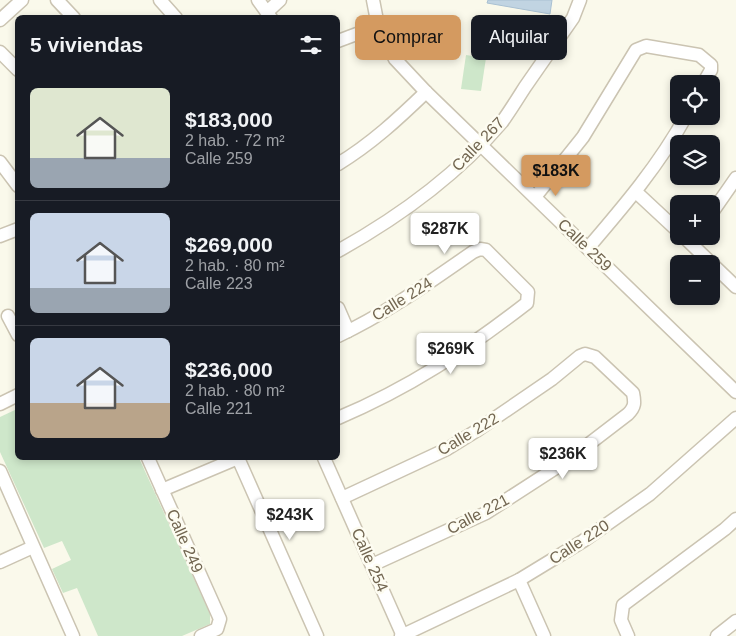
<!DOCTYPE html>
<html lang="es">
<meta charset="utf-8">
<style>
body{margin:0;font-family:Arial,sans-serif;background:#242831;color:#f1f3f6;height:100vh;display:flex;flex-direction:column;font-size:19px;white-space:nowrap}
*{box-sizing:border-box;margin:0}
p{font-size:16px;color:#9ea1a6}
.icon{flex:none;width:28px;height:28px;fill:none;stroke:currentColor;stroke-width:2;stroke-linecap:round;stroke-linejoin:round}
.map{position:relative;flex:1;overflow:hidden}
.sheet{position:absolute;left:15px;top:15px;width:325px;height:445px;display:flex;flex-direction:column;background:#171b24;border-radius:8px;box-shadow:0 2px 8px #0003}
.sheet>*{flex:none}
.hud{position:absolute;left:355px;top:15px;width:305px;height:45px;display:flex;gap:10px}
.controls{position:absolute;left:670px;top:75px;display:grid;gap:10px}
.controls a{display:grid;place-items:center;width:50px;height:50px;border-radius:8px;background:#171b24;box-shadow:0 2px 8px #0003;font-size:25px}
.price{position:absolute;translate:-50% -42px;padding:0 11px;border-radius:5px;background:#fff;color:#222;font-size:16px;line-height:32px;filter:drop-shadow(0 1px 2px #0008)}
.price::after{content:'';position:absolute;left:50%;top:30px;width:15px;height:11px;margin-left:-8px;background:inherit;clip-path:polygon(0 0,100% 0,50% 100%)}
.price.selected{background:#d49a60;color:#111}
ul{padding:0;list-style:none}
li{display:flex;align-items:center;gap:15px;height:125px;padding:0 15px}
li+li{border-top:1px solid #363941}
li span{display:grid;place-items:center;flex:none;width:140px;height:100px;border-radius:8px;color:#555}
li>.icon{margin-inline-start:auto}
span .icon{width:60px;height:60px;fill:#fffc;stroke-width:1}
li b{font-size:21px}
h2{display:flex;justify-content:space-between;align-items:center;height:60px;padding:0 15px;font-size:21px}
.tag{padding:0 18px;border-radius:8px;background:#171b24;box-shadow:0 2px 8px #0003;font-size:18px;line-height:45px}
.tag.selected{background:#d49a60;color:#111}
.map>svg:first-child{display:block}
</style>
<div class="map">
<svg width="736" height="636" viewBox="0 0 736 636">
<rect width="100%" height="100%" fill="#faf9eb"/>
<g fill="#cee7ca">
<polygon points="466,55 486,58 481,91 461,89"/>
<polygon points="17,409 18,458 139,458 210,614 210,624 182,636 98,636 77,588 63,593 52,569 71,560 62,541 44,548 0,452 0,417"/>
</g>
<polygon fill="#c1d4e2" stroke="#a9c0d2" points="488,0 552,0 550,14 487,3"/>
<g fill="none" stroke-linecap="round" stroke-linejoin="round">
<g stroke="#cbc4b2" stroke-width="15">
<g id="minor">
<polyline points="57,0 74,18"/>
<polyline points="160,0 176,18"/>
<polyline points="258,0 271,18"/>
<polyline points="373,0 378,26 395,59 426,92 736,392"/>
<polyline points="267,12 280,0"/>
<polyline points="0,20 22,0"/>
<polyline points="338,41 378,26"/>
<polyline points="0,52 18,70"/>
<polyline points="0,162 18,186"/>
<path d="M338,164C371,144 398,119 426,92"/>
<polyline points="636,192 679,232"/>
<polyline points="535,197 583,137 636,50 646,46 699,55 711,65 711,70 703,84"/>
<polyline points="711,214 736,178"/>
<polyline points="0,236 18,229"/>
<polyline points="683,236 736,287"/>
<path d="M588,248C624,206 659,165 686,116"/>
<path d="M338,251C399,217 456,176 502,122C510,111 518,98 525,87C541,64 557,41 573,18L580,0"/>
<polyline points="338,308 348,331"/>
<polyline points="8,316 18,335"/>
<path d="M338,336C387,313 428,283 473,252L480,249L486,250L528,292L527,303C465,351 409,388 338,418"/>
<polyline points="0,404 18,395"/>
<polyline points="148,458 220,619 217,629 201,636"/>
<polyline points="238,458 317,636"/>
<polyline points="324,458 403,636"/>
<polyline points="0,471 73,636"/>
<polyline points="162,490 238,458"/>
<path d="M342,498L447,449L476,431L552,379L580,356L585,354L595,357L633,393C635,403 635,407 628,414L568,460L486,513L372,565"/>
<polyline points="0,562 33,547"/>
<polyline points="519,580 544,636"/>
<polyline points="401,636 519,580 583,541 650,494 736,418"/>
<polyline points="628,636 621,620 623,605 725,529 736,519"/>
<polyline points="717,636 736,621"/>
</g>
</g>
<use href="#minor" stroke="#fff" stroke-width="12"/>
</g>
<g text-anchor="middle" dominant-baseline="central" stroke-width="5" stroke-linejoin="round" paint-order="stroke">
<g font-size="16" fill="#726651" stroke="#fdfcf1">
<text transform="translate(478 144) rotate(-46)">Calle 267</text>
<text transform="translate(585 245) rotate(44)">Calle 259</text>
<text transform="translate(402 299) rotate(-32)">Calle 224</text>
<text transform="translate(468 434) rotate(-31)">Calle 222</text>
<text transform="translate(478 514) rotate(-28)">Calle 221</text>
<text transform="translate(185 541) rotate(66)">Calle 249</text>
<text transform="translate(579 542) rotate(-33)">Calle 220</text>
<text transform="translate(370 560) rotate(66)">Calle 254</text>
</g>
</g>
</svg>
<div class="controls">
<a><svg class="icon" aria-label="locate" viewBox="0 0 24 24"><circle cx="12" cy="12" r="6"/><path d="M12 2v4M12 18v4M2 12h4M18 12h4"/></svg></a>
<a><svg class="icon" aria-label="layers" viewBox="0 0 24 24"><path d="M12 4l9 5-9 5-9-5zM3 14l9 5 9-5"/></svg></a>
<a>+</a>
<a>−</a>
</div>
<b class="price selected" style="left:556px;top:197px">$183K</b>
<b class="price" style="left:445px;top:255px">$287K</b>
<b class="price" style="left:451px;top:375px">$269K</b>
<b class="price" style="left:563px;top:480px">$236K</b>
<b class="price" style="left:290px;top:541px">$243K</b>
<div class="hud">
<a class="tag selected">Comprar</a>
<a class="tag">Alquilar</a>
</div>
<section class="sheet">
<h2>5 viviendas<svg class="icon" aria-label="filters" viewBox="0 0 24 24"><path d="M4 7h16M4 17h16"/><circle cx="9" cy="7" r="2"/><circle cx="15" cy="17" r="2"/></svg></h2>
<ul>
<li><span style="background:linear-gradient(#dfe7d0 70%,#9aa5b1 0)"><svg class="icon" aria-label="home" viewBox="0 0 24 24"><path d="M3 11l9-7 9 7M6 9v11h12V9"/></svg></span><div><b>$183,000</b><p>2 hab. · 72 m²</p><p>Calle 259</p></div></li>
<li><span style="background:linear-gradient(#c9d6e8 75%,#9aa5b1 0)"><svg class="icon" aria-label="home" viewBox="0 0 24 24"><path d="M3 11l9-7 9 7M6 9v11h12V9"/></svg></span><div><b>$269,000</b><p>2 hab. · 80 m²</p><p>Calle 223</p></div></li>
<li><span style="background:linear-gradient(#c9d6e8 65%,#b9a48a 0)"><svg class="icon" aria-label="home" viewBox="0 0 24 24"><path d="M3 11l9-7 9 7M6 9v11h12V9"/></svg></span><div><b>$236,000</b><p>2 hab. · 80 m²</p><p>Calle 221</p></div></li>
</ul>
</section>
</div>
